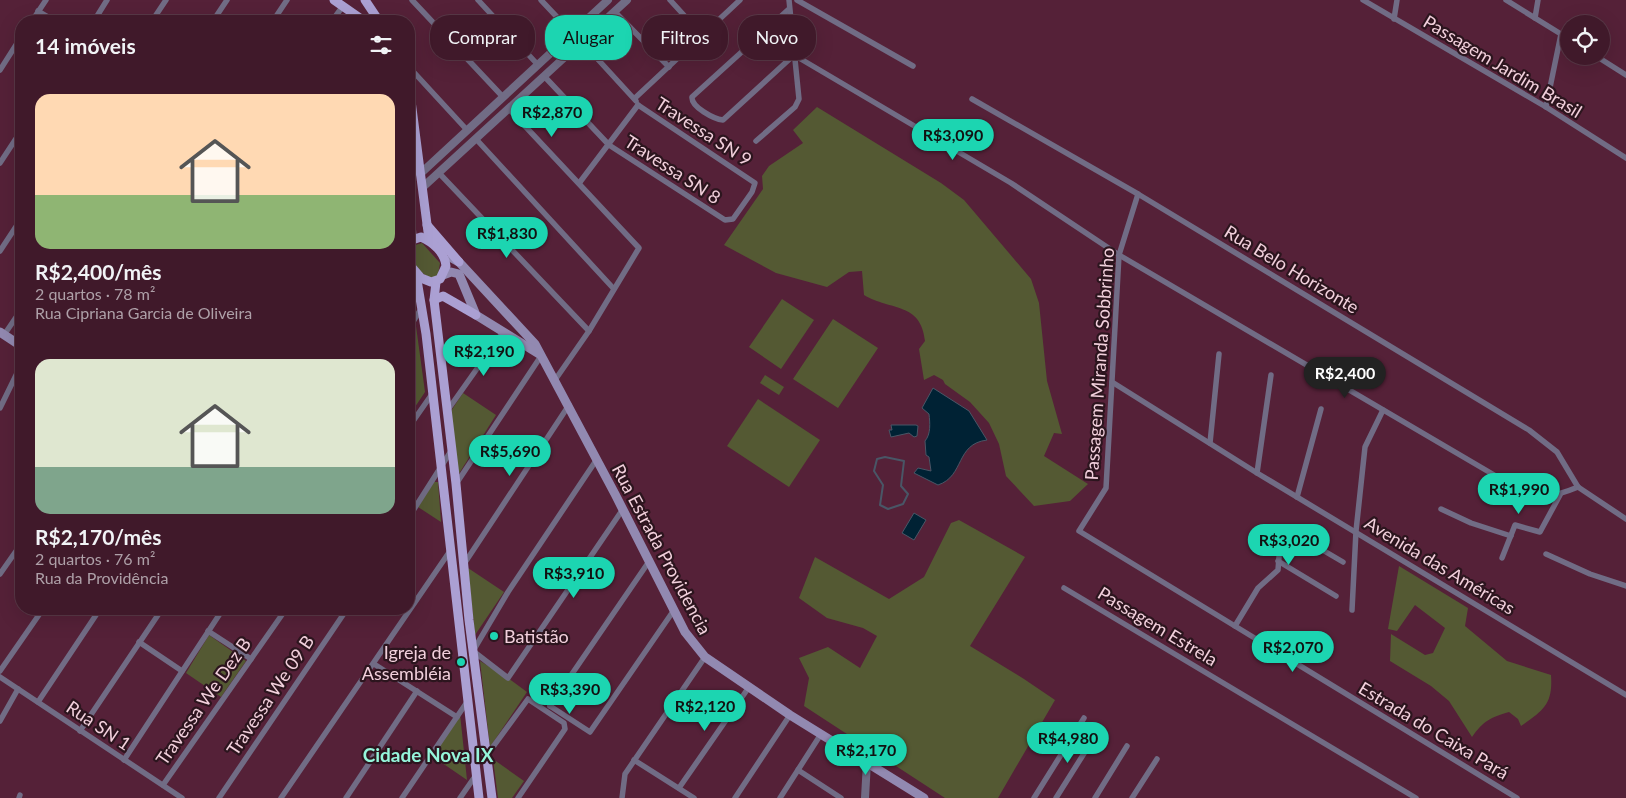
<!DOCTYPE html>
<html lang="pt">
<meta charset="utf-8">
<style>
body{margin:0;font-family:Lato,sans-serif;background:#4b2636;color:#f1f3f6;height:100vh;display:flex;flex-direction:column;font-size:19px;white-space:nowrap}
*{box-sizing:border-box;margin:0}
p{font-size:16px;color:#aea0a8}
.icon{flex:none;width:28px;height:28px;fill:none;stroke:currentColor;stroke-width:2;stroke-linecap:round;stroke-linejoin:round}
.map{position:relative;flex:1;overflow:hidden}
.sheet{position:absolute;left:15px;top:15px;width:400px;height:600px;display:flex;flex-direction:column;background:#40192a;border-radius:20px;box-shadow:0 5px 20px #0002,0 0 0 1px #593847}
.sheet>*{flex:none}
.top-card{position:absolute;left:430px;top:15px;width:475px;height:45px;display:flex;gap:10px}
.tools{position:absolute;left:1560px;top:15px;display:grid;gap:10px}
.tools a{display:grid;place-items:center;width:50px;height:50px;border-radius:50%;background:#40192a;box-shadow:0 5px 20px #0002,0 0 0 1px #593847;font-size:25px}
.price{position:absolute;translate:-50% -42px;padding:0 11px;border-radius:18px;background:#1cd5b1;color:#111;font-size:16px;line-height:32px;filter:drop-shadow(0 1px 2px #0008)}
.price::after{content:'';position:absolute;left:50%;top:30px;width:15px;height:11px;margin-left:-8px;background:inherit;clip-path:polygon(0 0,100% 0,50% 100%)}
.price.on{background:#222;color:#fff}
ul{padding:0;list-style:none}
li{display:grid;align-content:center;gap:10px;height:265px;padding:0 20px}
li span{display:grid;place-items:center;height:155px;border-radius:15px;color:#555}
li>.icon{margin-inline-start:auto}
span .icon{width:90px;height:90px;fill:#fffc;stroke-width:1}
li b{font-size:21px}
h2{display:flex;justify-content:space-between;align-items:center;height:60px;padding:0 20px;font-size:21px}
.tag{padding:0 18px;border-radius:20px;background:#40192a;box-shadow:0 5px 20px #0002,0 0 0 1px #593847;font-size:18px;line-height:45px}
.tag.on{background:#1cd5b1;color:#111}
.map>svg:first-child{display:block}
</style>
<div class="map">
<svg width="1626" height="798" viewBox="0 0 1626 798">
<rect width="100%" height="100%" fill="#552138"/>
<g fill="#545933">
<path d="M817,107L941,183L964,200L1031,279L1039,303L1047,381L1062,434L1054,433L1044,456L1088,484L1070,501L1034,506L1006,476L999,444L989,423L970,402L945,384L943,380L934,375L924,380L919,349L925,341C921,302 891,311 864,295L862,271L849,272L827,287L776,273L724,245L763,189L762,176L769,166L803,143L793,130Z"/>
<path d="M422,243L440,263L438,275L432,278C421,276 413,262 410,252L412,246Z"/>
<polygon points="782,299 814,320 781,369 749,347"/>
<polygon points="833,319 878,348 838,408 793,379"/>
<polygon points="416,326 425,392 409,416 409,337"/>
<polygon points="765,375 784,387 779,395 760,383"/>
<polygon points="463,393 496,415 458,475 449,414"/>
<polygon points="758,399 820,440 789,487 727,446"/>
<polygon points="434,482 438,482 441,522 418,507"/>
<polygon points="959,520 1025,557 970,646 1024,679 1055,700 998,798 945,798 804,706 809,678 799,658 828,647 860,668 877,636 863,628 827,618 799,598 815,557 889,599 924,577 951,523"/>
<path d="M1399,566L1468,608L1465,626L1507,661L1551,675C1553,704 1544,710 1521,726L1518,719L1509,712C1490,718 1484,720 1472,737L1449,701L1431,686L1390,661L1391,634L1425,655L1433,653L1445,628L1415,605L1397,631L1388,629Z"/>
<polygon points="468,568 504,592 475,635"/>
<polygon points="209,635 246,661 221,697 186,673"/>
<polygon points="480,661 508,678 527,692 490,747"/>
<polygon points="460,714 467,780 432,756"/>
<polygon points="493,759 524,781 512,798 498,798"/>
</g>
<g fill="#002234" stroke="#495666">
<path d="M933,388L969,411L987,440C955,444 965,476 938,485L914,473L918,468L931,471L929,457L926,455L925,441C931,434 930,423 929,414L922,408Z"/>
<polygon points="891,425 916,425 918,426 917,436 914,437 909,433 891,437 889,430 892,430"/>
<polygon points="914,513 926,520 914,540 902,533"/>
</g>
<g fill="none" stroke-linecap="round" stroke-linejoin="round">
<polygon stroke="#495666" stroke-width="2" points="885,457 904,461 901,486 908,494 903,504 888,509 880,505 883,485 874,471 877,459"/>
<g stroke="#716c85" stroke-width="5.5">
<polyline points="412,0 503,97"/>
<polyline points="478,0 538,65"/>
<polyline points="541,0 572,33"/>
<polyline points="670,0 702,35"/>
<polyline points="797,0 913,66"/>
<polyline points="1363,0 1546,107 1626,158"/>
<polyline points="1506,0 1569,39"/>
<path d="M789,9L692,97C691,107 714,119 723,120L794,55L1011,183L1119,255L1518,489C1542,499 1554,497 1578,487"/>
<polyline points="38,11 55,21"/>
<polyline points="615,12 669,67"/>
<polyline points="1535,18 1538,0"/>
<polyline points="1394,19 1397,0"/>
<polyline points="32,21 46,0"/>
<polyline points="94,21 107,0"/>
<polyline points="152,21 166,0"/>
<polyline points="213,21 227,0"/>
<polyline points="273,21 287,0"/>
<polyline points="332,21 343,6"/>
<polyline points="582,42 636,101"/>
<polyline points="1596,56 1626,75"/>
<polyline points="409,67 467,130"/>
<polyline points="0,70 21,37"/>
<polyline points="544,76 609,145 725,220 733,219 752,192 755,183 638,105"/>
<polyline points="635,98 740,0"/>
<polyline points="972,99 1138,194 1529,430 1557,452 1578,487"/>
<polyline points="1546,107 1561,34"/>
<polyline points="509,109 639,248 589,331 555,380"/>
<polyline points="476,139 613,288"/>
<polyline points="756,141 795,107 799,99 789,0"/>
<polyline points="0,163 21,131"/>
<polyline points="439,173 589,331"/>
<polyline points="580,182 638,105"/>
<polyline points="1138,194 1119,255 1106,488 1079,531 1517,798"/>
<polyline points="0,251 21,219"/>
<polyline points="409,328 421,309"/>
<polyline points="4,335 21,310"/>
<polyline points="1112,382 1257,473 1626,695"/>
<polyline points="0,408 21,365"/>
<polyline points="447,411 503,332"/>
<polyline points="409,427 432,394"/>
<polyline points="1210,443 1219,354"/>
<polyline points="597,459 508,592 473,651 508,678 623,509"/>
<polyline points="1257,473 1271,375"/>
<polyline points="456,484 541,356"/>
<polyline points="1578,487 1626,519"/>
<polyline points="1297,497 1321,409"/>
<polyline points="1441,509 1471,523 1511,536"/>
<polyline points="409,517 451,451"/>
<polyline points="1546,554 1590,574 1626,586"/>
<polyline points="1502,558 1515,525 1540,532 1560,495"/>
<polyline points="1278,561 1336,596"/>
<polyline points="464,564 569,405"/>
<polyline points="0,574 21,544"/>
<polyline points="1064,588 1416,798"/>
<polyline points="1352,610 1356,531 1365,447 1383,410"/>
<polyline points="1235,626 1258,588 1278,570 1281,532 1285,528 1343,562"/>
<polyline points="208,631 251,659"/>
<polyline points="139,642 182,671"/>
<polyline points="374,664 457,717"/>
<polyline points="0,671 43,609"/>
<polyline points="0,677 182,798"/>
<polyline points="38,702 100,609"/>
<polyline points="550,706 590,732 674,610"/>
<polyline points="550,706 650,560"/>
<polyline points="0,721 18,689"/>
<polyline points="80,731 162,609"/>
<polyline points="487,755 528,699 564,723 565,729 518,798"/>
<polyline points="124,760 223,609"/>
<polyline points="634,760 694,798"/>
<polyline points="798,770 841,798"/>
<polyline points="163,785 286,609"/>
<polyline points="679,788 749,687"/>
<polyline points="19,798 20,795"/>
<polyline points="219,798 347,609"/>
<polyline points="281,798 450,551"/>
<polyline points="346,798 417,691"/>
<polyline points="402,798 467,702"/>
<polyline points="460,798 476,775"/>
<polyline points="622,798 625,774 705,657"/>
<polyline points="735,798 790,715"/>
<polyline points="780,798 821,734"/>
<polyline points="1034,798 1084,718"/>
<polyline points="1056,798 1100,728"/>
<polyline points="1095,798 1127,746"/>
<polyline points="1132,798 1157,759"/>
</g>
<g stroke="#716c85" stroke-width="8">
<polyline points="420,174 608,0"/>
<polyline points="423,187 627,0"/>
<polyline points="865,798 867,762"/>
</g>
<g stroke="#9289b1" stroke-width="9">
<polyline points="452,258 459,262 535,344 615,494 685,632 705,657 790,715 924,798"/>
<polyline points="443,275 451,272 459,274 476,315 539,354"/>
<polyline points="0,332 21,346"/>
</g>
<g stroke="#aba0d3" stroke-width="9">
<polyline points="334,0 364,21"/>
<polyline points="365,0 379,21"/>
<polyline points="409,85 428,232 431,242"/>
<polyline points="409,166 419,166"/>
<polyline points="409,187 412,238"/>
<polyline points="427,225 459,262"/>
<path d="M409,241L421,237C433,242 445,253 446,266L440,279L431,282L421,278L409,264"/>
<polyline points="416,274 426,334 479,798"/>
<polyline points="436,282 434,300 456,484 469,620 492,798"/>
<polyline points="434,300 443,296 476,315"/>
</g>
</g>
<g fill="#1cd5b1" stroke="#2c151e" stroke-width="2">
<circle cx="494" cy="636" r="5"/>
<circle cx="461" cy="662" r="5"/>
</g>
<g text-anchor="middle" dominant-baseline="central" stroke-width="4.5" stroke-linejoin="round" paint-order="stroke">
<g font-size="18" fill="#f2d0dc" stroke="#2c151e">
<text transform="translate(1503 66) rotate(31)">Passagem Jardim Brasil</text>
<text transform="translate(704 131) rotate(33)">Travessa SN 9</text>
<text transform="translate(673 169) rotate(33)">Travessa SN 8</text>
<text transform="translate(1292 269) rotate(31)">Rua Belo Horizonte</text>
<text transform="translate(1099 364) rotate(-86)">Passagem Miranda Sobbrinho</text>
<text transform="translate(662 549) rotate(62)">Rua Estrada Providencia</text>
<text transform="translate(1440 565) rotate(31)">Avenida das Américas</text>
<text transform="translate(1158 626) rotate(31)">Passagem Estrela</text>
<text transform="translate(270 695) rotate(-56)">Travessa We 09 B</text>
<text transform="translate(203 701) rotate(-55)">Travessa We Dez B</text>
<text transform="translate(99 725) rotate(34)">Rua SN 1</text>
<text transform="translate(1434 730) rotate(31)">Estrada do Caixa Pará</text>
</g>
<g font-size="18" fill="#f2d0dc" stroke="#2c151e" text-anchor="start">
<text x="504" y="636">Batistão</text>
<text x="451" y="652" text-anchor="end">Igreja de<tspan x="451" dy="21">Assembléia</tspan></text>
</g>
<g font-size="19" font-weight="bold" fill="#95f6db" stroke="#2c151e">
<text x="428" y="754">Cidade Nova IX</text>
</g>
</g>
</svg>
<div class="tools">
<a><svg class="icon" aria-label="locate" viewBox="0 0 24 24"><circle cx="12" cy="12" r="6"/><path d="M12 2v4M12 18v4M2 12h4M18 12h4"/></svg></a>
</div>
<b class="price" style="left:552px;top:138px">R$2,870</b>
<b class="price" style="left:953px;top:161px">R$3,090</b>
<b class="price" style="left:507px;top:259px">R$1,830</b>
<b class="price" style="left:484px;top:377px">R$2,190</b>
<b class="price on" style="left:1345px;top:399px">R$2,400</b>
<b class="price" style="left:510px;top:477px">R$5,690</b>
<b class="price" style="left:1519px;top:515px">R$1,990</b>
<b class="price" style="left:1289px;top:566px">R$3,020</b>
<b class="price" style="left:574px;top:599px">R$3,910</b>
<b class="price" style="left:1293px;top:673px">R$2,070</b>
<b class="price" style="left:570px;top:715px">R$3,390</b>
<b class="price" style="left:705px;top:732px">R$2,120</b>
<b class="price" style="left:1068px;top:764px">R$4,980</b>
<b class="price" style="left:866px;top:776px">R$2,170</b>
<div class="top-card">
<a class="tag">Comprar</a>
<a class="tag on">Alugar</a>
<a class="tag">Filtros</a>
<a class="tag">Novo</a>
</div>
<section class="sheet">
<h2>14 imóveis<svg class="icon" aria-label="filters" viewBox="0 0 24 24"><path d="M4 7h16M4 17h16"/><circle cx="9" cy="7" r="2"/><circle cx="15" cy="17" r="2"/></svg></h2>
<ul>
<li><span style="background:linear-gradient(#ffd9b3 65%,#8fb573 0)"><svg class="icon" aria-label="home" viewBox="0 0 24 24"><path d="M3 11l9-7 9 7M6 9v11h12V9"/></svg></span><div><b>R$2,400/mês</b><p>2 quartos · 78 m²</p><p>Rua Cipriana Garcia de Oliveira</p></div></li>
<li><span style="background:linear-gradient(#dfe7d0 70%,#7fa58c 0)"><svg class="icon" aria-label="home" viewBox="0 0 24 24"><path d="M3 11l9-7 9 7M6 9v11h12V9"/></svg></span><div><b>R$2,170/mês</b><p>2 quartos · 76 m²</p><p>Rua da Providência</p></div></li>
</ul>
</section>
</div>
